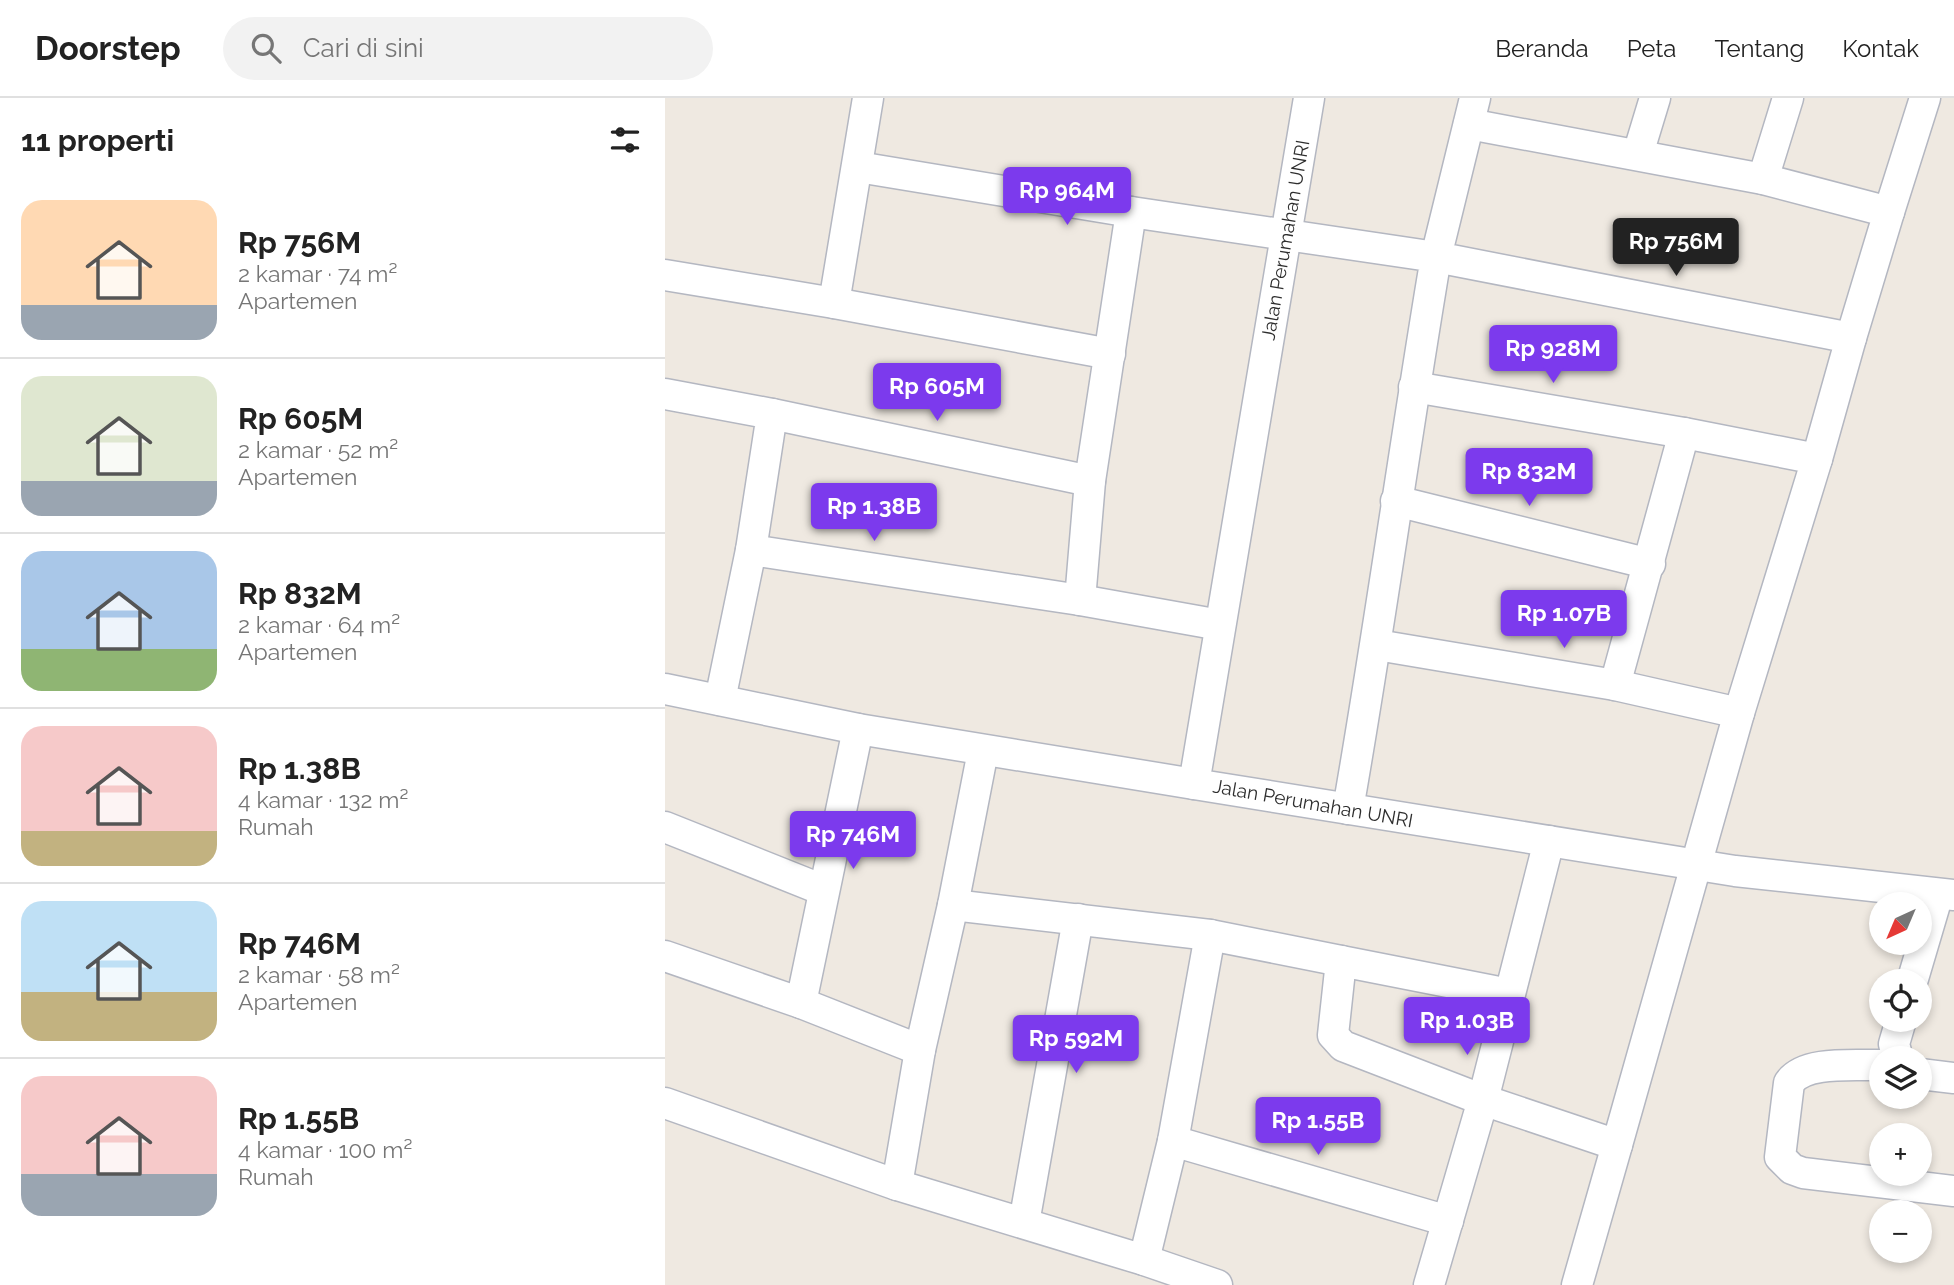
<!DOCTYPE html>
<html lang="id">
<meta charset="utf-8">
<style>
body{margin:0;font-family:Raleway,sans-serif;background:#f2f2f2;color:#222;height:100vh;display:flex;flex-direction:column;font-size:26px;white-space:nowrap}
*{box-sizing:border-box;margin:0}
p{font-size:23px;color:#767676}
.icon{flex:none;width:38px;height:38px;fill:none;stroke:currentColor;stroke-width:2;stroke-linecap:round;stroke-linejoin:round}
.map{position:relative;flex:1;overflow:hidden}
.side{display:flex;flex-direction:column;background:#fff;width:665px}
.side>*{flex:none}
.needle{width:46px;rotate:224deg}
.buttons{position:absolute;left:1204px;top:794px;display:grid;gap:14px}
.buttons a{display:grid;place-items:center;width:63px;height:63px;border-radius:50%;background:#fff;box-shadow:0 4px 10px #0003;font-size:35px}
.price{position:absolute;translate:-50% -60px;padding:0 16px;border-radius:7px;background:#7c3aed;color:#fff;font-size:23px;line-height:46px;filter:drop-shadow(0 2px 4px #0008)}
.price::after{content:'';position:absolute;left:50%;top:42px;width:21px;height:16px;margin-left:-10px;background:inherit;clip-path:polygon(0 0,100% 0,50% 100%)}
.price.on{background:#222;color:#fff}
ul{padding:0;list-style:none}
li{display:flex;align-items:center;gap:21px;height:175px;padding:0 21px}
li+li{border-top:2px solid #e0e0e0}
li span{display:grid;place-items:center;flex:none;width:196px;height:140px;border-radius:21px;color:#555}
li>.icon{margin-inline-start:auto}
span .icon{width:84px;height:84px;fill:#fffc;stroke-width:1}
li b{font-size:30px}
h2{display:flex;justify-content:space-between;align-items:center;height:84px;padding:0 21px;font-size:30px}
header{display:flex;align-items:center;gap:42px;box-sizing:border-box;height:98px;padding:0 35px;background:#fff;border-bottom:2px solid #e0e0e0}
header strong{font-size:33px}
nav{display:flex;gap:38px;margin-inline-start:auto;font-size:24px}
.search{width:490px;height:63px;background:#f2f2f2;display:flex;align-items:center;gap:18px;box-sizing:border-box;padding:0 24px;border-radius:38px;color:#767676;font-size:26px}
main{display:flex;flex:1;min-height:0}
.map>svg:first-child{display:block}
</style>
<header>
<strong>Doorstep</strong>
<div class="search"><svg class="icon" aria-label="search" viewBox="0 0 24 24"><circle cx="10" cy="10" r="6"/><path d="M15 15l6 6"/></svg>Cari di sini</div>
<nav><a>Beranda</a><a>Peta</a><a>Tentang</a><a>Kontak</a></nav>
</header>
<main>
<section class="side">
<h2>11 properti<svg class="icon" aria-label="filters" viewBox="0 0 24 24"><path d="M4 7h16M4 17h16"/><circle cx="9" cy="7" r="2"/><circle cx="15" cy="17" r="2"/></svg></h2>
<ul>
<li><span style="background:linear-gradient(#ffd9b3 75%,#9aa5b1 0)"><svg class="icon" aria-label="home" viewBox="0 0 24 24"><path d="M3 11l9-7 9 7M6 9v11h12V9"/></svg></span><div><b>Rp 756M</b><p>2 kamar · 74 m²</p><p>Apartemen</p></div></li>
<li><span style="background:linear-gradient(#dfe7d0 75%,#9aa5b1 0)"><svg class="icon" aria-label="home" viewBox="0 0 24 24"><path d="M3 11l9-7 9 7M6 9v11h12V9"/></svg></span><div><b>Rp 605M</b><p>2 kamar · 52 m²</p><p>Apartemen</p></div></li>
<li><span style="background:linear-gradient(#a9c7e8 70%,#8fb573 0)"><svg class="icon" aria-label="home" viewBox="0 0 24 24"><path d="M3 11l9-7 9 7M6 9v11h12V9"/></svg></span><div><b>Rp 832M</b><p>2 kamar · 64 m²</p><p>Apartemen</p></div></li>
<li><span style="background:linear-gradient(#f6c9c9 75%,#c2b280 0)"><svg class="icon" aria-label="home" viewBox="0 0 24 24"><path d="M3 11l9-7 9 7M6 9v11h12V9"/></svg></span><div><b>Rp 1.38B</b><p>4 kamar · 132 m²</p><p>Rumah</p></div></li>
<li><span style="background:linear-gradient(#bfe0f5 65%,#c2b280 0)"><svg class="icon" aria-label="home" viewBox="0 0 24 24"><path d="M3 11l9-7 9 7M6 9v11h12V9"/></svg></span><div><b>Rp 746M</b><p>2 kamar · 58 m²</p><p>Apartemen</p></div></li>
<li><span style="background:linear-gradient(#f6c9c9 70%,#9aa5b1 0)"><svg class="icon" aria-label="home" viewBox="0 0 24 24"><path d="M3 11l9-7 9 7M6 9v11h12V9"/></svg></span><div><b>Rp 1.55B</b><p>4 kamar · 100 m²</p><p>Rumah</p></div></li>
</ul>
</section>
<div class="map">
<svg width="1289" height="1187" viewBox="0 0 1289 1187">
<rect width="100%" height="100%" fill="#efe9e1"/>
<g fill="none" stroke-linecap="round" stroke-linejoin="round">
<g stroke="#b4b7c1" stroke-width="33">
<g id="street">
<polyline points="203,0 169,205 445,256"/>
<polyline points="644,0 529,686 1070,773 1289,797"/>
<polyline points="810,0 771,159 1186,240 1152,361"/>
<polyline points="804,26 1098,81 1224,114 1186,240"/>
<polyline points="973,56 990,0"/>
<path d="M193,69L466,114L771,159C740,343 715,528 683,711"/>
<polyline points="1098,81 1123,0"/>
<polyline points="1224,114 1260,0"/>
<polyline points="0,177 169,205"/>
<polyline points="749,289 1019,335"/>
<polyline points="0,296 107,316 86,452 415,502 555,527"/>
<polyline points="107,316 425,383"/>
<polyline points="731,403 985,466"/>
<polyline points="415,502 425,383 466,114"/>
<polyline points="712,547 950,587 1074,615"/>
<polyline points="0,591 193,631 529,686"/>
<polyline points="55,602 86,452"/>
<polyline points="0,729 158,792"/>
<polyline points="288,807 545,837"/>
<polyline points="0,858 136,905 255,952"/>
<polyline points="1247,884 1273,796"/>
<polyline points="844,896 676,863 668,937 678,948 818,1002 952,1047 1074,615 1152,361 1019,335 950,587"/>
<polyline points="136,905 193,631"/>
<polyline points="1233,961 1229,946 1236,922"/>
<path d="M1216,967C1190,968 1139,962 1124,985L1115,1059L1127,1071L1138,1075L1289,1093"/>
<polyline points="1255,976 1289,980"/>
<polyline points="0,1005 232,1087 255,952 288,807 318,653"/>
<polyline points="508,1043 783,1123"/>
<polyline points="232,1087 479,1162 552,1187"/>
<polyline points="359,1125 413,821"/>
<polyline points="479,1162 508,1043 545,837 676,863"/>
<polyline points="764,1187 818,1002 884,743"/>
<polyline points="912,1187 952,1047"/>
</g>
</g>
<use href="#street" stroke="#fff" stroke-width="30"/>
</g>
<g text-anchor="middle" dominant-baseline="central" stroke-width="5" stroke-linejoin="round" paint-order="stroke">
<g font-size="19" fill="#2e2e2e" stroke="#fff">
<text transform="translate(620 142) rotate(-80)">Jalan Perumahan UNRI</text>
<text transform="translate(648 705) rotate(10)">Jalan Perumahan UNRI</text>
</g>
</g>
</svg>
<div class="buttons">
<a><svg class="needle" viewBox="-14 -14 28 28"><path d="M0-13l5 13h-10z" fill="#e53935"/><path d="M0 13l5-13h-10z" fill="#767676"/></svg></a>
<a><svg class="icon" aria-label="locate" viewBox="0 0 24 24"><circle cx="12" cy="12" r="6"/><path d="M12 2v4M12 18v4M2 12h4M18 12h4"/></svg></a>
<a><svg class="icon" aria-label="layers" viewBox="0 0 24 24"><path d="M12 4l9 5-9 5-9-5zM3 14l9 5 9-5"/></svg></a>
<a>+</a>
<a>−</a>
</div>
<b class="price" style="left:402px;top:129px">Rp 964M</b>
<b class="price on" style="left:1011px;top:180px">Rp 756M</b>
<b class="price" style="left:888px;top:287px">Rp 928M</b>
<b class="price" style="left:272px;top:325px">Rp 605M</b>
<b class="price" style="left:864px;top:410px">Rp 832M</b>
<b class="price" style="left:209px;top:445px">Rp 1.38B</b>
<b class="price" style="left:899px;top:552px">Rp 1.07B</b>
<b class="price" style="left:188px;top:773px">Rp 746M</b>
<b class="price" style="left:802px;top:959px">Rp 1.03B</b>
<b class="price" style="left:411px;top:977px">Rp 592M</b>
<b class="price" style="left:653px;top:1059px">Rp 1.55B</b>
</div>
</main>
